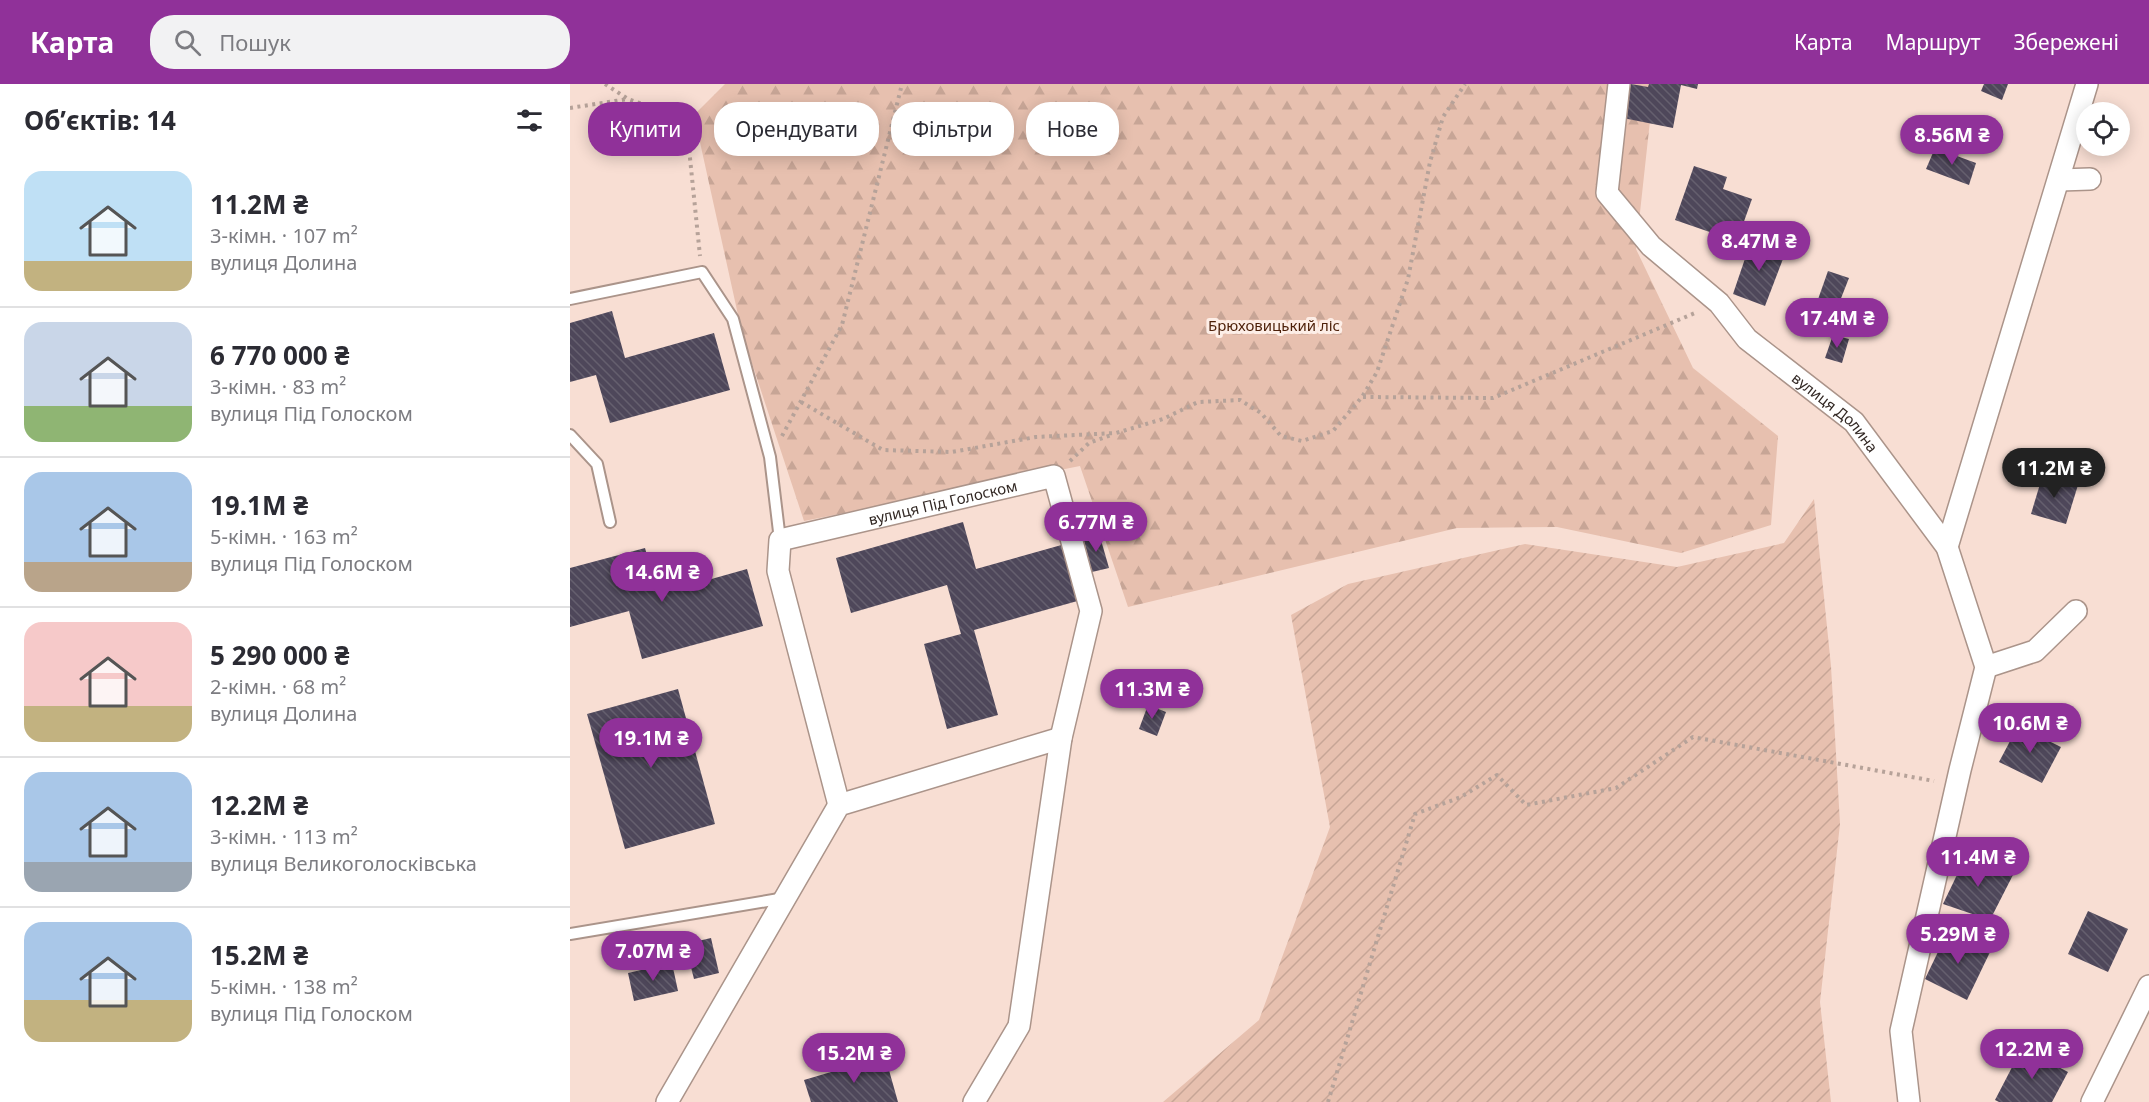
<!DOCTYPE html>
<html lang="uk">
<meta charset="utf-8">
<style>
body{margin:0;font-family:"Noto Sans",sans-serif;background:#f2f2f3;color:#2b2b33;height:100vh;display:flex;flex-direction:column;font-size:22px;white-space:nowrap}
*{box-sizing:border-box;margin:0}
p{font-size:20px;color:#7c7c81}
.icon{flex:none;width:33px;height:33px;fill:none;stroke:currentColor;stroke-width:2;stroke-linecap:round;stroke-linejoin:round}
.map{position:relative;flex:1;overflow:hidden}
.side{display:flex;flex-direction:column;background:#fff;width:570px}
.side>*{flex:none}
.top-card{position:absolute;left:18px;top:18px;width:570px;height:54px;display:flex;gap:12px}
.fabs{position:absolute;left:1506px;top:18px;display:grid;gap:12px}
.fabs a{display:grid;place-items:center;width:54px;height:54px;border-radius:50%;background:#fff;box-shadow:0 3px 15px #0003;font-size:30px}
.price{position:absolute;translate:-50% -51px;padding:0 14px;border-radius:21px;background:#903199;color:#fff;font-size:20px;line-height:39px;filter:drop-shadow(0 2px 3px #0008)}
.price::after{content:'';position:absolute;left:50%;top:36px;width:18px;height:14px;margin-left:-9px;background:inherit;clip-path:polygon(0 0,100% 0,50% 100%)}
.price.active{background:#222;color:#fff}
ul{padding:0;list-style:none}
li{display:flex;align-items:center;gap:18px;height:150px;padding:0 24px}
li+li{border-top:2px solid #e1e1e2}
li span{display:grid;place-items:center;flex:none;width:168px;height:120px;border-radius:18px;color:#555}
li>.icon{margin-inline-start:auto}
span .icon{width:72px;height:72px;fill:#fffc;stroke-width:1}
li b{font-size:26px}
h2{display:flex;justify-content:space-between;align-items:center;height:72px;padding:0 24px;font-size:26px}
.pill{padding:0 21px;border-radius:24px;background:#fff;box-shadow:0 3px 15px #0003;font-size:21px;line-height:54px}
.pill.active{background:#903199;color:#fff}
header{display:flex;align-items:center;gap:36px;box-sizing:border-box;height:84px;padding:0 30px;background:#903199;color:#fff}
header strong{font-size:28px}
nav{display:flex;gap:33px;margin-inline-start:auto;font-size:21px}
.search{width:420px;height:54px;background:#f2f2f3;display:flex;align-items:center;gap:15px;box-sizing:border-box;padding:0 21px;border-radius:24px;color:#7c7c81;font-size:22px}
main{display:flex;flex:1;min-height:0}
.map>svg:first-child{display:block}
</style>
<header>
<strong>Карта</strong>
<div class="search"><svg class="icon" aria-label="search" viewBox="0 0 24 24"><circle cx="10" cy="10" r="6"/><path d="M15 15l6 6"/></svg>Пошук</div>
<nav><a>Карта</a><a>Маршрут</a><a>Збережені</a></nav>
</header>
<main>
<section class="side">
<h2>Об’єктів: 14<svg class="icon" aria-label="filters" viewBox="0 0 24 24"><path d="M4 7h16M4 17h16"/><circle cx="9" cy="7" r="2"/><circle cx="15" cy="17" r="2"/></svg></h2>
<ul>
<li><span style="background:linear-gradient(#bfe0f5 75%,#c2b280 0)"><svg class="icon" aria-label="home" viewBox="0 0 24 24"><path d="M3 11l9-7 9 7M6 9v11h12V9"/></svg></span><div><b>11.2M ₴</b><p>3-кімн. · 107 m²</p><p>вулиця Долина</p></div></li>
<li><span style="background:linear-gradient(#c9d6e8 70%,#8fb573 0)"><svg class="icon" aria-label="home" viewBox="0 0 24 24"><path d="M3 11l9-7 9 7M6 9v11h12V9"/></svg></span><div><b>6 770 000 ₴</b><p>3-кімн. · 83 m²</p><p>вулиця Під Голоском</p></div></li>
<li><span style="background:linear-gradient(#a9c7e8 75%,#b9a48a 0)"><svg class="icon" aria-label="home" viewBox="0 0 24 24"><path d="M3 11l9-7 9 7M6 9v11h12V9"/></svg></span><div><b>19.1M ₴</b><p>5-кімн. · 163 m²</p><p>вулиця Під Голоском</p></div></li>
<li><span style="background:linear-gradient(#f6c9c9 70%,#c2b280 0)"><svg class="icon" aria-label="home" viewBox="0 0 24 24"><path d="M3 11l9-7 9 7M6 9v11h12V9"/></svg></span><div><b>5 290 000 ₴</b><p>2-кімн. · 68 m²</p><p>вулиця Долина</p></div></li>
<li><span style="background:linear-gradient(#a9c7e8 75%,#9aa5b1 0)"><svg class="icon" aria-label="home" viewBox="0 0 24 24"><path d="M3 11l9-7 9 7M6 9v11h12V9"/></svg></span><div><b>12.2M ₴</b><p>3-кімн. · 113 m²</p><p>вулиця Великоголосківська</p></div></li>
<li><span style="background:linear-gradient(#a9c7e8 65%,#c2b280 0)"><svg class="icon" aria-label="home" viewBox="0 0 24 24"><path d="M3 11l9-7 9 7M6 9v11h12V9"/></svg></span><div><b>15.2M ₴</b><p>5-кімн. · 138 m²</p><p>вулиця Під Голоском</p></div></li>
</ul>
</section>
<div class="map">
<svg width="1579" height="1018" viewBox="0 0 1579 1018">
<defs>
<pattern id="forest-firs" width="22" height="20" patternUnits="userSpaceOnUse" patternTransform="scale(1.5)"><rect width="22" height="20" fill="#e7c0af"/><path d="M5 1l3.5 6h-7zM16 11l3.5 6h-7z" fill="#c7a596"/></pattern>
<pattern id="garden-furrows" width="10" height="10" patternUnits="userSpaceOnUse" patternTransform="scale(1.5)"><rect width="10" height="10" fill="#e7c0af"/><path d="M-1 1l2-2M0 10L10 0M9 11l2-2" fill="none" stroke="#c7a596"/></pattern>
<pattern id="building-back-hatch" width="6" height="6" patternUnits="userSpaceOnUse" patternTransform="scale(1.5)"><rect width="6" height="6" fill="#4e475a"/><path d="M-1 5l2 2M0 0l6 6M5-1l2 2" fill="none" stroke="#655f6e"/></pattern>
</defs>
<rect width="100%" height="100%" fill="#f8ded3"/>
<polygon fill="url(#forest-firs)" points="155,0 1084,0 1066,165 1123,284 1208,352 1201,441 1111,469 987,443 887,444 558,523 510,382 234,437 172,249 124,31"/>
<polygon fill="url(#garden-furrows)" points="1244,415 1261,582 1270,740 1250,918 1261,1018 593,1018 689,936 760,743 721,531 778,500 955,460 1107,483 1214,459"/>
<g fill="url(#building-back-hatch)">
<polygon points="1061,0 1078,3 1079,0 1128,0 1127,5 1111,1 1103,44 1053,34"/>
<polygon points="1414,0 1438,0 1432,16 1411,7"/>
<polygon points="1365,64 1406,79 1399,101 1356,85"/>
<polygon points="1124,82 1157,93 1153,105 1182,115 1172,143 1162,139 1157,154 1105,136"/>
<polygon points="1182,154 1216,167 1195,222 1163,210"/>
<polygon points="1258,187 1279,194 1266,227 1246,221"/>
<polygon points="42,227 55,274 144,249 160,306 40,339 26,291 0,298 0,239"/>
<polygon points="1263,251 1279,255 1272,279 1255,274"/>
<polygon points="1473,390 1508,401 1496,440 1461,430"/>
<polygon points="393,438 406,485 495,460 511,516 404,546 428,631 377,645 354,560 391,550 377,501 281,529 266,474"/>
<polygon points="529,449 539,484 522,488 513,453"/>
<polygon points="75,464 88,510 177,485 193,542 72,575 59,527 0,543 0,484"/>
<polygon points="108,605 145,740 55,765 17,630"/>
<polygon points="578,621 596,628 587,652 569,645"/>
<polygon points="1448,642 1491,663 1472,699 1429,678"/>
<polygon points="1397,770 1444,789 1420,836 1373,820"/>
<polygon points="1518,827 1558,845 1538,888 1498,870"/>
<polygon points="1378,847 1421,866 1397,916 1355,895"/>
<polygon points="141,854 149,889 124,895 115,860"/>
<polygon points="102,879 108,907 64,917 58,889"/>
<polygon points="1452,964 1498,988 1482,1018 1429,1018 1425,1016"/>
<polygon points="315,972 328,1018 241,1018 234,996"/>
</g>
<g fill="none" stroke-linecap="round" stroke-linejoin="round">
<g stroke="#ab948a" stroke-width="14">
<g id="lane">
<polyline points="0,215 132,188 163,235 200,373 210,456"/>
<polyline points="0,351 27,380 40,438"/>
<polyline points="0,850 215,814"/>
</g>
</g>
<g stroke="#ab948a" stroke-width="24">
<g id="street">
<path id="s1" d="M1049,0L1037,109L1081,162L1149,219L1177,255L1284,338L1377,463L1416,583L1390,686L1331,947L1339,1018"/>
<polyline points="1490,96 1520,95"/>
<polyline points="1377,463 1517,0"/>
<polyline points="1416,583 1465,567 1506,527"/>
<path id="s2" d="M269,721L208,487L210,456L484,392L521,527L491,654L449,942L404,1018"/>
<polyline points="97,1018 269,721 491,654"/>
<polyline points="1522,1018 1579,902"/>
</g>
</g>
<g stroke="#b6a299" stroke-width="4" stroke-dasharray="3 4.5" stroke-linecap="butt">
<polyline points="35,0 58,15 116,35 130,172"/>
<polyline points="0,24 58,15"/>
<polyline points="793,313 923,314 1125,229"/>
<polyline points="231,318 313,366 382,368 466,353 546,349 593,335 628,318 670,316 691,329 711,352 732,357 763,347 792,313 807,288 838,195 860,78 873,33 895,0"/>
<polyline points="212,352 272,241 332,0"/>
<polyline points="500,377 519,359 541,351"/>
<polyline points="758,1018 845,730 891,713 927,691 956,721 1046,704 1123,653 1364,697"/>
</g>
<use href="#lane" stroke="#fff" stroke-width="10"/>
<use href="#street" stroke="#fff" stroke-width="21"/>
</g>
<g text-anchor="middle" dominant-baseline="central" stroke-width="6" stroke-linejoin="round" paint-order="stroke">
<g font-size="15" fill="#4c1f08" stroke="#fdeee7">
<text x="704" y="241">Брюховицький ліс</text>
</g>
<g font-size="15" fill="#322824" stroke="#fdeee7">
<text stroke="none"><textPath href="#s1" startOffset="428">вулиця Долина</textPath></text>
<text stroke="none"><textPath href="#s2" startOffset="440">вулиця Під Голоском</textPath></text>
</g>
</g>
</svg>
<div class="fabs">
<a><svg class="icon" aria-label="locate" viewBox="0 0 24 24"><circle cx="12" cy="12" r="6"/><path d="M12 2v4M12 18v4M2 12h4M18 12h4"/></svg></a>
</div>
<b class="price" style="left:1382px;top:82px">8.56M ₴</b>
<b class="price" style="left:1189px;top:188px">8.47M ₴</b>
<b class="price" style="left:1267px;top:265px">17.4M ₴</b>
<b class="price active" style="left:1484px;top:415px">11.2M ₴</b>
<b class="price" style="left:526px;top:469px">6.77M ₴</b>
<b class="price" style="left:92px;top:519px">14.6M ₴</b>
<b class="price" style="left:582px;top:636px">11.3M ₴</b>
<b class="price" style="left:1460px;top:670px">10.6M ₴</b>
<b class="price" style="left:81px;top:685px">19.1M ₴</b>
<b class="price" style="left:1408px;top:804px">11.4M ₴</b>
<b class="price" style="left:1388px;top:881px">5.29M ₴</b>
<b class="price" style="left:83px;top:898px">7.07M ₴</b>
<b class="price" style="left:1462px;top:996px">12.2M ₴</b>
<b class="price" style="left:284px;top:1000px">15.2M ₴</b>
<div class="top-card">
<a class="pill active">Купити</a>
<a class="pill">Орендувати</a>
<a class="pill">Фільтри</a>
<a class="pill">Нове</a>
</div>
</div>
</main>
